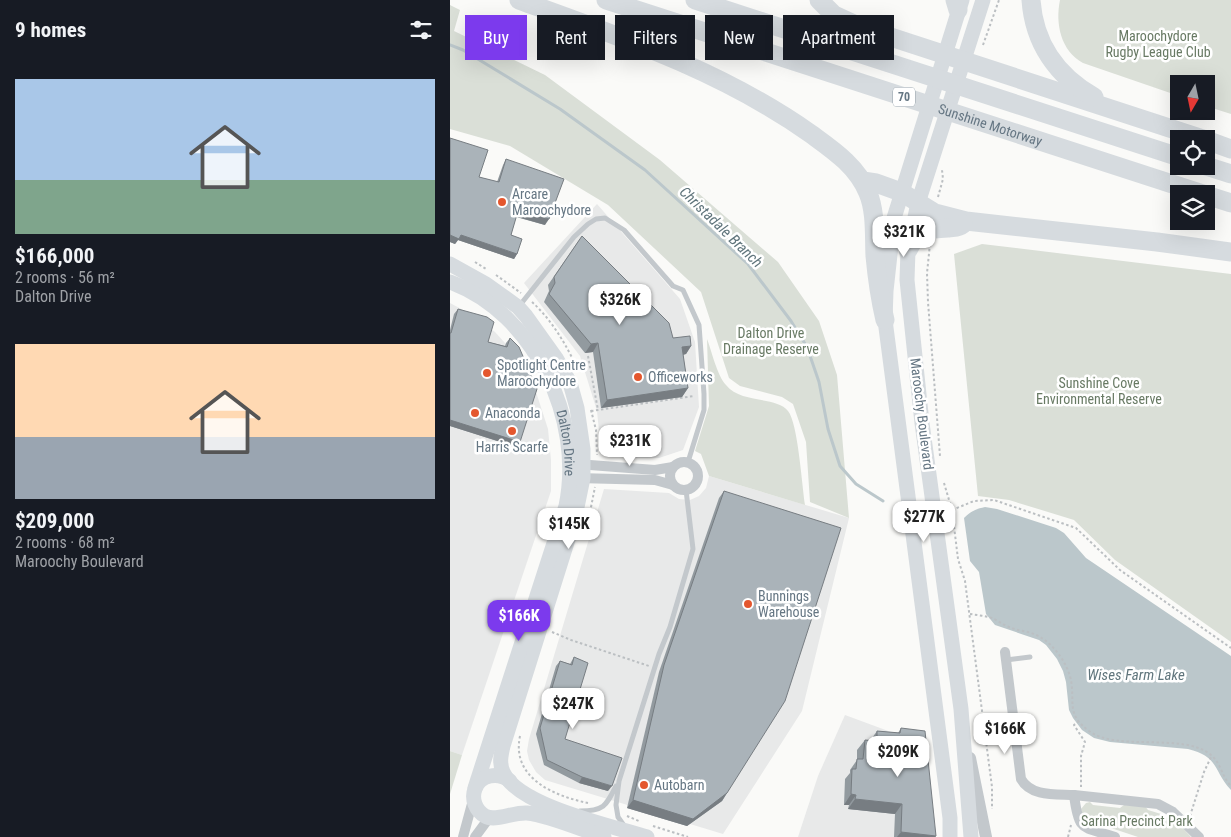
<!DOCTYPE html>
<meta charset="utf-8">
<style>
body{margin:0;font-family:"Roboto Condensed",sans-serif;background:#242831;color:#f1f3f6;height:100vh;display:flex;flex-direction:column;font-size:19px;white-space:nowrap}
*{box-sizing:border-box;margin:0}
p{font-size:16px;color:#9ea1a6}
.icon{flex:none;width:28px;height:28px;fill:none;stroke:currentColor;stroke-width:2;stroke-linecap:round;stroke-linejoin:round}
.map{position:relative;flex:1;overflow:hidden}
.panel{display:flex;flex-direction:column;background:#171b24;width:450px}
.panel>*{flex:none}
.guide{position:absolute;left:15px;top:15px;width:475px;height:45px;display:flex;gap:10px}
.needle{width:32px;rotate:189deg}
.controls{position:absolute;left:720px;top:75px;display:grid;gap:10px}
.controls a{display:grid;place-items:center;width:45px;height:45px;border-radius:0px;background:#171b24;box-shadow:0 5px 20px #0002;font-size:25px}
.price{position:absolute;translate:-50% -42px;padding:0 11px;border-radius:10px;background:#fff;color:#222;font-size:16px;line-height:32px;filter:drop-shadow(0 1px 2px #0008)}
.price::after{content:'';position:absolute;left:50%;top:30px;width:15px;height:11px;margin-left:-8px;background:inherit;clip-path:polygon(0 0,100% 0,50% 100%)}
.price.on{background:#7c3aed;color:#fff}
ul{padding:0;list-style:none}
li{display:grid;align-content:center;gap:10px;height:265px;padding:0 15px}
li span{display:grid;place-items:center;height:155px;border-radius:0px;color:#555}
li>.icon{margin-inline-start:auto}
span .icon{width:90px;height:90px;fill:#fffc;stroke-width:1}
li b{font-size:21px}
h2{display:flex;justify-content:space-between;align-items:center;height:60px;padding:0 15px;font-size:21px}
.tag{padding:0 18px;border-radius:0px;background:#171b24;box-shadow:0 5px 20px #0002;font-size:18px;line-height:45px}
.tag.on{background:#7c3aed;color:#fff}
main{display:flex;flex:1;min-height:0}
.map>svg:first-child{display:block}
</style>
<main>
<section class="panel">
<h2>9 homes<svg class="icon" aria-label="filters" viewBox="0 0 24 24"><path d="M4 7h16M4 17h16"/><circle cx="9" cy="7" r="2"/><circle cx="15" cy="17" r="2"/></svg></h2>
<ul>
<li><span style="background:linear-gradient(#a9c7e8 65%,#7fa58c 0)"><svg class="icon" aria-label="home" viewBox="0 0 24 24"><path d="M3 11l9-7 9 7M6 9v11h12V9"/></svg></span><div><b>$166,000</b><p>2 rooms · 56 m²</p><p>Dalton Drive</p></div></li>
<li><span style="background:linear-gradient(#ffd9b3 60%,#9aa5b1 0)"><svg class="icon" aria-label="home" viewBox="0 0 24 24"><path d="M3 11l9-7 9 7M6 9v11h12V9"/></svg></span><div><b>$209,000</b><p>2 rooms · 68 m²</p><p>Maroochy Boulevard</p></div></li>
</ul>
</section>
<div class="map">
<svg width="781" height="837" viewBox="0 0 781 837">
<rect width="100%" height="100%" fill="#fafaf8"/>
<g fill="#e8e9e9">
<polygon points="147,204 230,299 245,342 249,407 233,450 209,458 184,458 151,452 147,411 130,356 74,283"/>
<polygon points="0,303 26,317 45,332 64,353 78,375 87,395 98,429 101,460 101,491 12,755 0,751"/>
<polygon points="259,476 399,518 352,711 273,834 95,780 86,772 79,760 77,751 79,739 154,489 219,493 229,499 240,500 249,496 256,488"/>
<polygon points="395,715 468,742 478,837 348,837 368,776"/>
</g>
<g fill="#dadfd7">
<path d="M610,0H781V114L756,106V84H729V96L633,63C611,51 605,24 610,0Z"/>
<polygon points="0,5 10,10 4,31 95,75 210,160 328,262 369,321 387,375 399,518 360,502 356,442 343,404 332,397 290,386 279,378 251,292 158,205 60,146 0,129"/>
<polygon points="532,244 781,274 781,642 665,560 624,520 559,500 528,496 504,254"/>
<path d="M257,339C262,352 267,375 276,385C291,404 327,396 338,411C348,423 352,486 355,505L259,476L251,454L245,451L259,406Z"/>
<polygon points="0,751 12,755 0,794"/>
<polygon points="640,802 643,805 670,808 674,805 695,806 698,810 711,814 723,822 727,822 741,837 688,837 649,824 645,826 634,819 631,809 636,803"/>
</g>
<path fill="#bbc7cb" d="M535,507L547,509L606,528L614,533L636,558L781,656V790C763,771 770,757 738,749L660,742L644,738L632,730L623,718L619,710L616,682L613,671L607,659L596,645L589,640L545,625L536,614L529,572L520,561L514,518C521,511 526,509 535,507Z"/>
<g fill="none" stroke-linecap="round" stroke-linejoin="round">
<polyline stroke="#bbc7cb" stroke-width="3" points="0,45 13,50 110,109 195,170 298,264 341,321 357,347 369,382 378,429 390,466 406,484 433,501"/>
<g stroke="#bbbfc2" stroke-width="2" stroke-dasharray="2.5 2.5" stroke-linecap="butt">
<polyline points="533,45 549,0"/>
<polyline points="488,197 493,179 492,170"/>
<polyline points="480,244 477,273 478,302 490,456"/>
<polyline points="25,262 36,269"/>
<polyline points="46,275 71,293"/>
<path d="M82,302C102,320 117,346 128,370"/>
<polyline points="138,356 148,410"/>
<polyline points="141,410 146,430 147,455"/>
<polyline points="141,411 244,396"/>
<polyline points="494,483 502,510 508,559 515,581 542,787 542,809"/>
<polyline points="502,510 524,501 544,500 626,528 670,570 781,648"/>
<polyline points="139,517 145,487"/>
<path d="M520,614C527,615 535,616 542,618C549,621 555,626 562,628C569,631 577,631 584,634C602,641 617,662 621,680C625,703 616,714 639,731C667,752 734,732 761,755C771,763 772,777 781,786"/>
<polyline points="102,632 121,640 199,666"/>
<polyline points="629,721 624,725 635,742 631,756 631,787"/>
<path d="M70,736C61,778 104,796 138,803"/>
<polyline points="177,816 189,821"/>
<polyline points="740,816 754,772 762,755"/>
<polyline points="203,826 238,837"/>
<polyline points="618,837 621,825"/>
</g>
<g stroke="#c3c8cc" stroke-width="5">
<polyline points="70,305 124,237 138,224 146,219 155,218 174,230 223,286 233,290 249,325 254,394 254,410 238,462"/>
<polyline points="556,660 580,657"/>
<path d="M130,811C154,811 156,806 166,786"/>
<polyline points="175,827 168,817 166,805 169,781 209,654 220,627 243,549 236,490"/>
</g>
<g stroke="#c3c8cc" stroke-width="10">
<circle cx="234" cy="476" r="14"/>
<polyline points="127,464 205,470 223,467"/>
<polyline points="127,478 205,480 223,485"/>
<path d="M555,652L571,779C581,797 606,794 624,795"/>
<polyline points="13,837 23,800"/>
<polyline points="25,837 39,818"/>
<path d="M665,837C633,826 629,834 624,795L708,804L723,812L749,837"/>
</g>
<polyline stroke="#c3c8cc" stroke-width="12" points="520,758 536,837"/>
<g stroke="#d6dbdf" stroke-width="15">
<path d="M0,264L36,284L68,307L76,316L106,358L120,383L127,408L133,449V478L125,517L53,746C51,755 49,763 53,772C68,806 162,826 197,837"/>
<path id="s1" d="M0,282C85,313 134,420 116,506L25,788"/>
<path d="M60,781C49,772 30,774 25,789C21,799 26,811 35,816C45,822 63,812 77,813C98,815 133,830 154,837"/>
<polyline points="500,837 500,818 435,320 436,291 444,218 512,0"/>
<polyline points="521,837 511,709 472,423 457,280 458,250 468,203 533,0"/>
</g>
<g stroke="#d6dbdf" stroke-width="19">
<path d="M69,0C171,37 272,71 361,134C383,150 407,166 418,193C426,212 424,236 425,256C427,278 430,299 435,320"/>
<path id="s2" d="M156,0L753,194"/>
<polyline points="245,0 729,157"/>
<polyline points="369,0 384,15 410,27 753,139"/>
<polyline points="505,0 508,10"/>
<path d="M581,0C584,43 607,76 644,97"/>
<polyline points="756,140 781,149"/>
<polyline points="756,166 781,174"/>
<polyline points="413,181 426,183 451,192 485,213 516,221 707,242 781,252"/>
<polyline points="756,195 781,203"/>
<path d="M458,250C468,230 477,229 498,228C505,227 508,228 513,224"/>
</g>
</g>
<g fill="#929a9f">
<polygon points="0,138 29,177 47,182 53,165 56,159 95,225 66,217 61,235 67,254 64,259 8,240 5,244 0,242"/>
<polygon points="132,236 223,338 241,346 236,354 233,355 238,388 232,397 151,408 143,352 135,353 94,302 99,291 98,285"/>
<polygon points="8,309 38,342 55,346 56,343 60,338 70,442 66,447 0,426 0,330 4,314"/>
<polygon points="274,491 277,793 272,801 237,826 177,808 209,672 269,498"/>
<polygon points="124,657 115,739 158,791 129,783 94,765 86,734 106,666 110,661 120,664"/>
<polygon points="451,728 486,836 485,837 444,837 445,814 398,809 399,805 394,805 395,779 400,773 400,770 407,760 407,750 415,740 420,741 427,731 448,733"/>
</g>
<g fill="#777d82">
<polygon points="68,211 99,219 95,225 64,216"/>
<polygon points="0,235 11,235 67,254 64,259 8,240 5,244 0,242"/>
<polygon points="148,343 143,352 135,353 141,344"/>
<polygon points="241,346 236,354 226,356 232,347"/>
<polygon points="238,388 232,397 151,408 157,400"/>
<polygon points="0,420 70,442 66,447 0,426"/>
<polygon points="132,777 162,786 158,791 129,783"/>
<polygon points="277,793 272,801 237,826 177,808 183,800"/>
<polygon points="401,794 406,795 399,805 394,805"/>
<polygon points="405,799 452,804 445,814 398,809"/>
<polygon points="451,832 486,836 485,837 447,837"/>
</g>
<g fill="#aab3b9" stroke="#777d82">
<polygon points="0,138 38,150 29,177 49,182 56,159 114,179 99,219 68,211 61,235 72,239 67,254 11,235 9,239 0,235"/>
<polygon points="132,236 219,323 223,338 240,336 241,346 232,347 238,388 157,400 148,343 141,344 99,294 105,283 104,277"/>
<polygon points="8,309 37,317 44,322 38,342 57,347 60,338 69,347 87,389 70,442 0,420 0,333 1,333"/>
<polygon points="274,491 391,528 335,701 277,793 243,819 183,800 214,665"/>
<polygon points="124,657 138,663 115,739 172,758 162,786 132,777 97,760 90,728 110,661 122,665"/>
<polygon points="451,728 475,731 486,836 451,832 452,804 405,799 406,795 401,794 402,769 406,769 407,759 413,759 415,740 427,741 427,731 450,733"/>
</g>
<g fill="#e4572e" stroke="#fff" stroke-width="2">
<circle cx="52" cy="202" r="5"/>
<circle cx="37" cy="373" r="5"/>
<circle cx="188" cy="377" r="5"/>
<circle cx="25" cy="413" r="5"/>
<circle cx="62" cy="431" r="5"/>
<circle cx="298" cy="604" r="5"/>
<circle cx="194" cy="785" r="5"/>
</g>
<g text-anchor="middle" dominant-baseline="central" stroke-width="5" stroke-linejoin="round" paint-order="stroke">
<rect fill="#fff" stroke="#939fa8" stroke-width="1" x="443" y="87.5" width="22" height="19" rx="4"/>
<g font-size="12" font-weight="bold" fill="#657683">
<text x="454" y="97">70</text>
</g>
<g font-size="14" fill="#687a64" stroke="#fff">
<text x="708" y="36">Maroochydore<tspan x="708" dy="16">Rugby League Club</tspan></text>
<text x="321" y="333">Dalton Drive<tspan x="321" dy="16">Drainage Reserve</tspan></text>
<text x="649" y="383">Sunshine Cove<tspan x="649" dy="16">Environmental Reserve</tspan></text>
<text x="687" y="821">Sarina Precinct Park</text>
</g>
<g font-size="14" fill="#657683" stroke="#fff">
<text stroke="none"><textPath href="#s2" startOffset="404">Sunshine Motorway</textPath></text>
<text transform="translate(472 414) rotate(83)">Maroochy Boulevard</text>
<text stroke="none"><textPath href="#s1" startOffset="209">Dalton Drive</textPath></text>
</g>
<g font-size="14" fill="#657683" stroke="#fff" text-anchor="start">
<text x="62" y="194">Arcare<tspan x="62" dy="16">Maroochydore</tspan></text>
<text x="47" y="365">Spotlight Centre<tspan x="47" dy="16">Maroochydore</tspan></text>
<text x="198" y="377">Officeworks</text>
<text x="35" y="413">Anaconda</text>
<text x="62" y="447" text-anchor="middle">Harris Scarfe</text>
<text x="308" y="596">Bunnings<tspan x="308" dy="16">Warehouse</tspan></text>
<text x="204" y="785">Autobarn</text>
</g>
<g font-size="15" font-style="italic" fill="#60757c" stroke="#fff">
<text transform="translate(271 227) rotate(44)">Christadale Branch</text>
<text x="686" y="675">Wises Farm Lake</text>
</g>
</g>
</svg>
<div class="controls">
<a><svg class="needle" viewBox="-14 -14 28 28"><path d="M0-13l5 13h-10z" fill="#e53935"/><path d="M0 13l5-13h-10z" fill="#9ea1a6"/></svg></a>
<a><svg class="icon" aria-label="locate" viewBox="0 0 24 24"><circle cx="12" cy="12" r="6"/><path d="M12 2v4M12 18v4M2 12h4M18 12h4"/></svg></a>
<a><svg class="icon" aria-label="layers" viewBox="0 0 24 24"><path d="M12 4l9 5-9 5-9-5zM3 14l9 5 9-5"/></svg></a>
</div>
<b class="price" style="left:454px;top:258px">$321K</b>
<b class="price" style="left:170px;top:326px">$326K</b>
<b class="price" style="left:180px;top:467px">$231K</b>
<b class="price" style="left:474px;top:543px">$277K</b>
<b class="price" style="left:119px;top:550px">$145K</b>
<b class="price on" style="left:69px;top:642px">$166K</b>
<b class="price" style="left:123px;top:730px">$247K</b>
<b class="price" style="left:555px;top:755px">$166K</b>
<b class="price" style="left:448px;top:778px">$209K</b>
<div class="guide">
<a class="tag on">Buy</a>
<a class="tag">Rent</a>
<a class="tag">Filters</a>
<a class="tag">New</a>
<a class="tag">Apartment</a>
</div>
</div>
</main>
